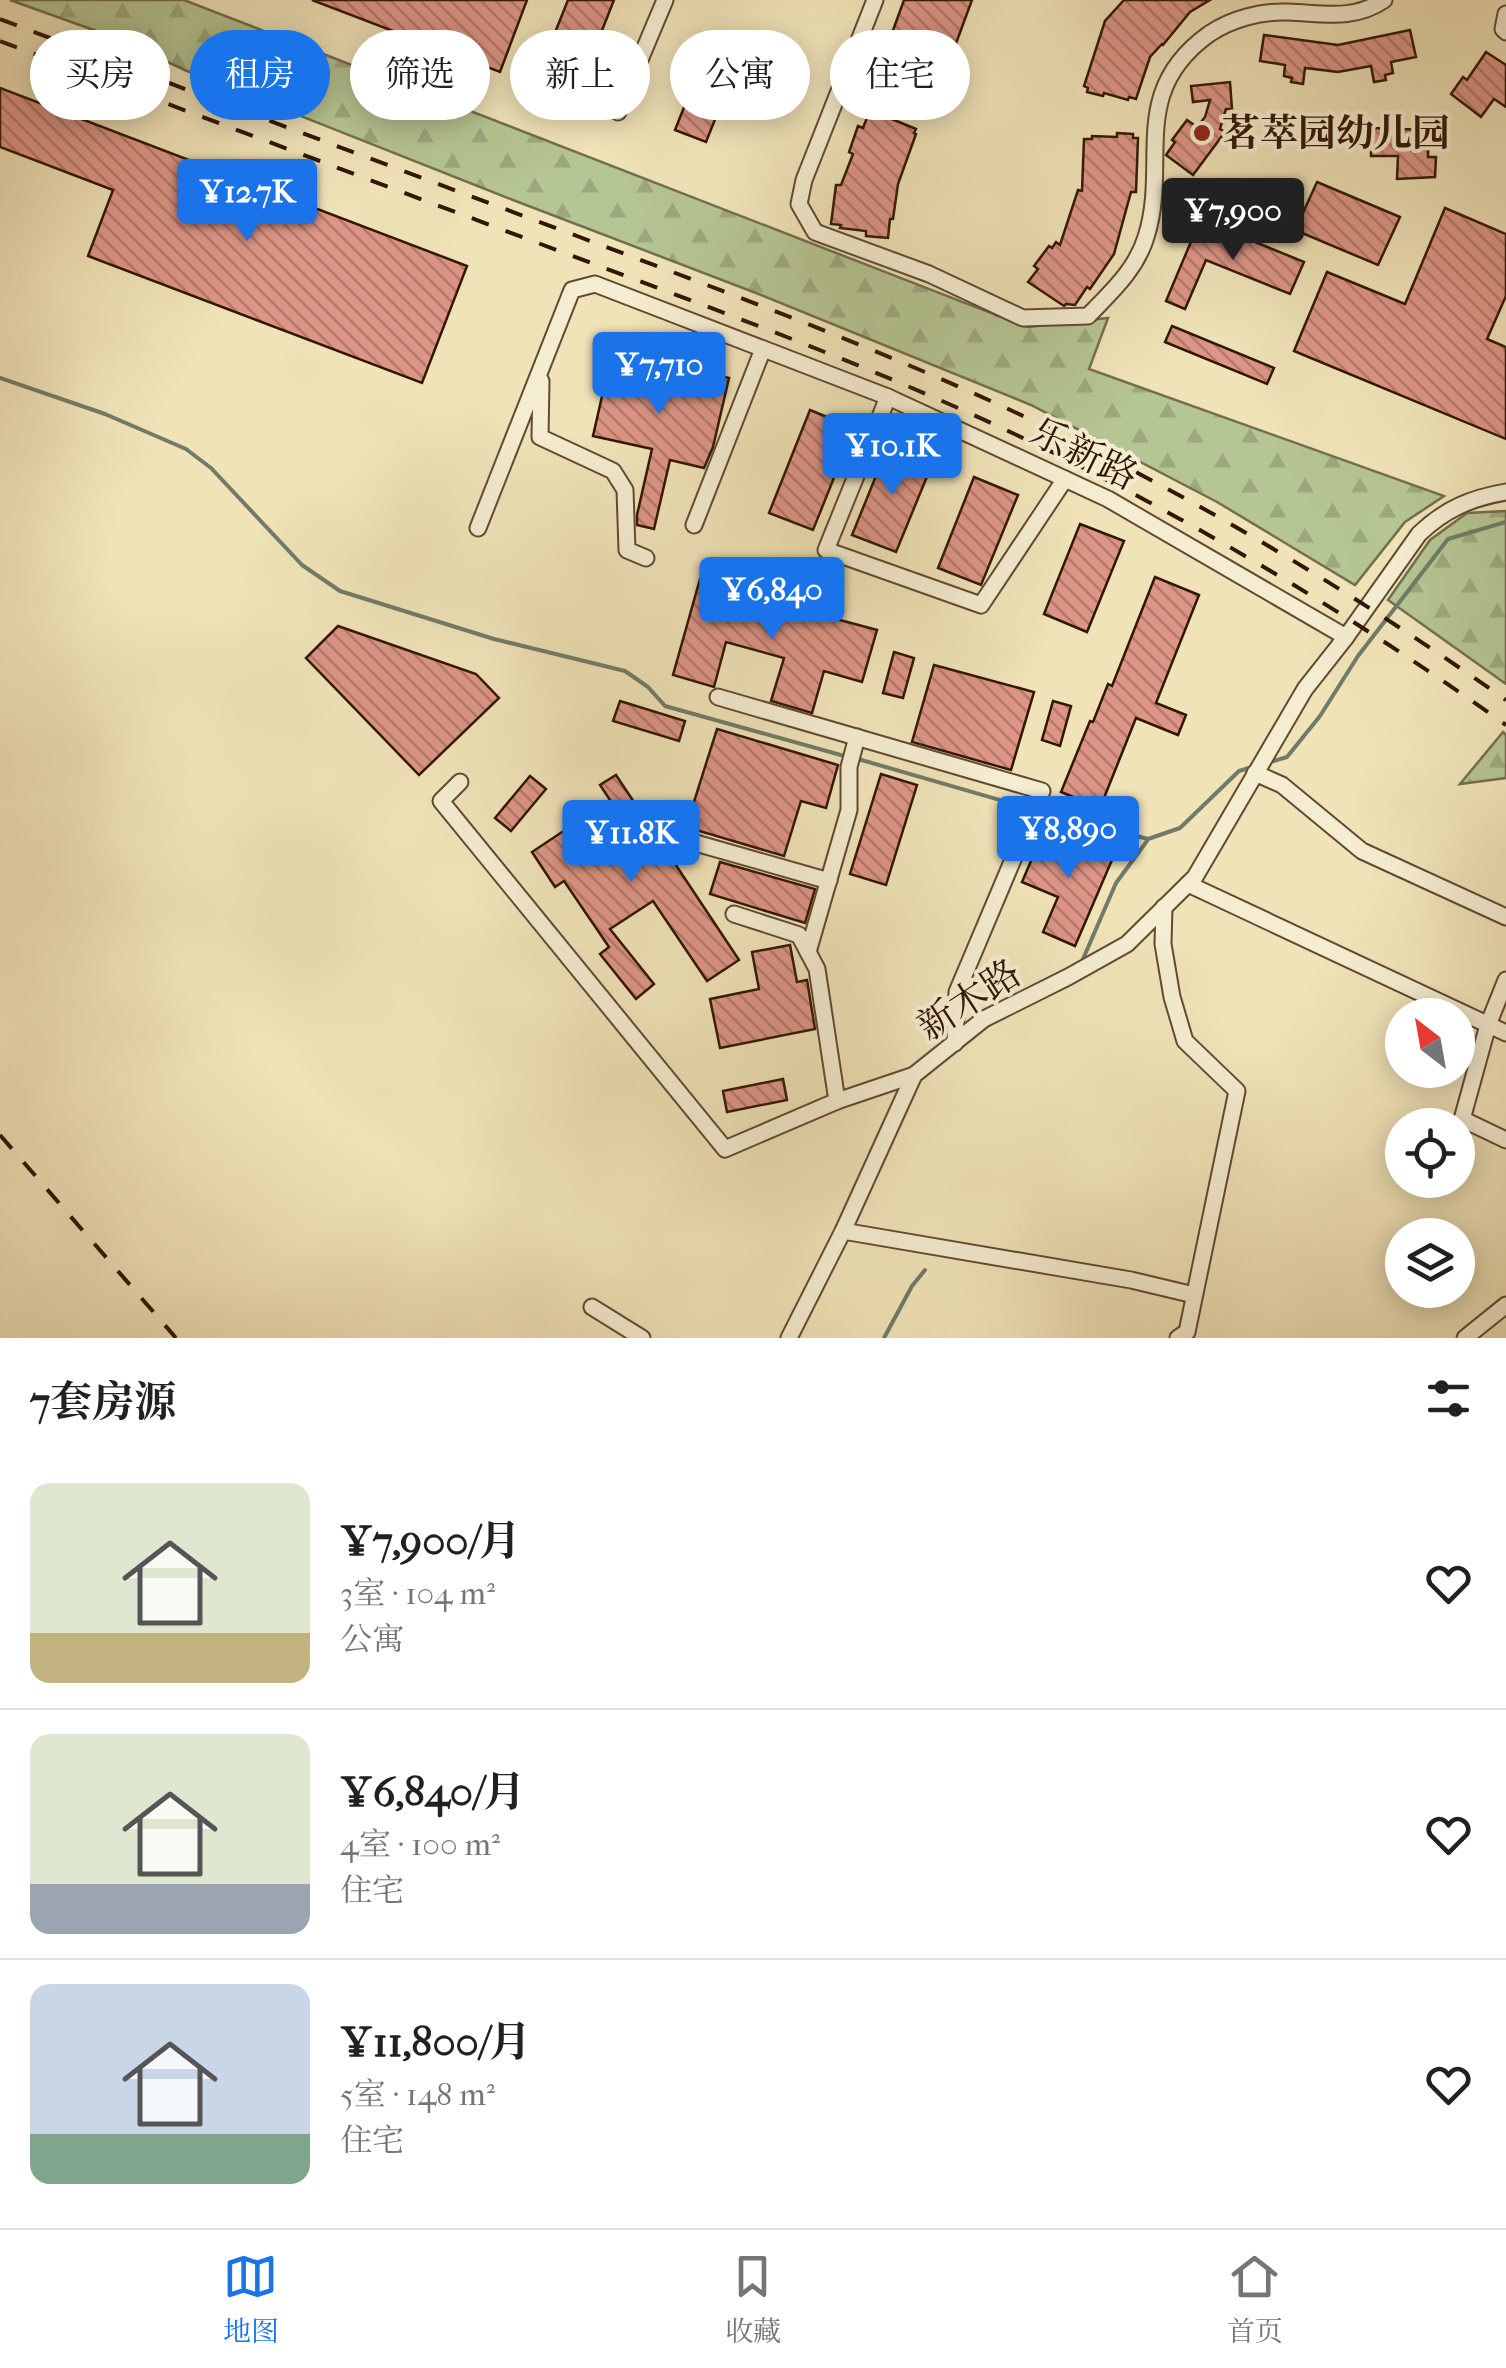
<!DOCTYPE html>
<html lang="zh">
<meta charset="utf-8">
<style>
body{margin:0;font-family:"IM FELL French Canon","Noto Serif SC",serif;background:#f6f6f6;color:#202124;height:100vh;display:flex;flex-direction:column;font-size:38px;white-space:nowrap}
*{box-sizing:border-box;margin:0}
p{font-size:32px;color:#757577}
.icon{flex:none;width:55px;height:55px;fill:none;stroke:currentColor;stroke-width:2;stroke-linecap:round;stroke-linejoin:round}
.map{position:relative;height:1338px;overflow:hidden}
.drawer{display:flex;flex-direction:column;background:#fff;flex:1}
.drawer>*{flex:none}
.top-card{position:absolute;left:30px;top:30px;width:1000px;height:90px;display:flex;gap:20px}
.needle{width:65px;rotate:329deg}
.controls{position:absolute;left:1385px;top:998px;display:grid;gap:20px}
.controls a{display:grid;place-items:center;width:90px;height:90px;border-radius:50%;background:#fff;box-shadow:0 5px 25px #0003;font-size:50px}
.price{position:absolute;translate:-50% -85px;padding:0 22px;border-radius:10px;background:#1a73e8;color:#fff;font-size:32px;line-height:65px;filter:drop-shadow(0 2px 5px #0008)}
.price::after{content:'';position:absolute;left:50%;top:60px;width:30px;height:22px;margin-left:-15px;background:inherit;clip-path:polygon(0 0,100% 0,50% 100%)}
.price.current{background:#222;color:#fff}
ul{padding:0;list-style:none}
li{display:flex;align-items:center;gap:30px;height:250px;padding:0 30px}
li+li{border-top:2px solid #e0e0e0}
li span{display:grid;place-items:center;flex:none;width:280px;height:200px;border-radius:20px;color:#555}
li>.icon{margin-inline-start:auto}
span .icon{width:120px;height:120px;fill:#fffc;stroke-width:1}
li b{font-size:42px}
h2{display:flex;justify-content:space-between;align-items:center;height:120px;padding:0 30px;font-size:42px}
.tag{padding:0 35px;border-radius:45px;background:#fff;box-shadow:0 5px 25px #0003;font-size:35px;line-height:90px}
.tag.current{background:#1a73e8;color:#fff}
.dock{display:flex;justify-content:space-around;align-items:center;height:140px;border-top:2px solid #e0e0e0;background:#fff;font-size:28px;color:#757577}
.dock a{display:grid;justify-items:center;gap:5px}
.dock .current{color:#1a73e8}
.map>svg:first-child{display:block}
</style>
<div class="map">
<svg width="1506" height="1338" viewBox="0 0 1506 1338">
<defs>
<pattern id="forest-firs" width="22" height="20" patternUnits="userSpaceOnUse" patternTransform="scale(2.5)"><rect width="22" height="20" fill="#b5c593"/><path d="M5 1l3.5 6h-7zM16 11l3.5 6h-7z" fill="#9ca87d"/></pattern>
<pattern id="building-back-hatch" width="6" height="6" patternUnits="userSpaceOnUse" patternTransform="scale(2.5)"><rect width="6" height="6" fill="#dd9586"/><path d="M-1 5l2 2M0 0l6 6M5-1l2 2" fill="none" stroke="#b4796c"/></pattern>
</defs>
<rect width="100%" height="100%" fill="#f0e3b8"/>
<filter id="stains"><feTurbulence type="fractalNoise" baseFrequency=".002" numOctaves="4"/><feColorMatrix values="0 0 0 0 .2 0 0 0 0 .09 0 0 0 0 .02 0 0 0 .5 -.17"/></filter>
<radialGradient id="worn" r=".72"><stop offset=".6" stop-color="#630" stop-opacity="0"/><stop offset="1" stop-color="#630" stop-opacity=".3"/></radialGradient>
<g fill="url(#forest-firs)" stroke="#746e4c" stroke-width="2.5">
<polygon points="10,0 184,0 1027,327 1108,318 1089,369 1444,496 1405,522 1355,585 1217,502 1031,405 756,293 513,200 187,71 116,38"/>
<polygon points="1506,511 1506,684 1388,600 1430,540 1467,513"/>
<polygon points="1503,732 1506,735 1506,778 1460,784"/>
</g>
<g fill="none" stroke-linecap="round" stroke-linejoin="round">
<g stroke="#717b69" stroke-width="4">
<polyline points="0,378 105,414 186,449 211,468 302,565 340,591 494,639 625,671 648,687 665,706 848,757"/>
<polyline points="858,759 1031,809"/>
<polyline points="1270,762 1287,757 1320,716 1358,656 1448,539 1506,522"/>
<polyline points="1040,811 1148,839 1180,828 1239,771 1252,767"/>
<polyline points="1083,959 1116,883 1147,841"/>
<polyline points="884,1338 912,1286 925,1270"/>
</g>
</g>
<g fill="url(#building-back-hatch)" stroke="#321605" stroke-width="2.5">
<polygon points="312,0 527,0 500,72"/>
<polygon points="568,0 614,0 578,91 538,75"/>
<polygon points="904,0 972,0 937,95 933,99 875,80"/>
<polygon points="1124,0 1210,0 1190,12 1163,45 1162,44 1150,57 1136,99 1129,97 1128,100 1104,93 1103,96 1087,92 1088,88 1084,86 1105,21"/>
<polygon points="1410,30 1416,57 1391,62 1393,73 1385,75 1386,80 1374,82 1371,66 1338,72 1305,68 1303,84 1291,82 1292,78 1284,76 1285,65 1260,61 1264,35 1338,45"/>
<polygon points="709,44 740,57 706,142 675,130"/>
<polygon points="1486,52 1506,65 1506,107 1494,99 1481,117 1451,94 1463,77 1467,80"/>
<polygon points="1230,82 1232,109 1226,109 1220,129 1225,132 1193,175 1166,155 1175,142 1172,140 1187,120 1197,127 1205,117 1210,100 1193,102 1191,86"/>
<polygon points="0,88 467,266 422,383 88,256 113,190 0,147"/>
<polygon points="870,110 916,129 914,133 916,134 898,184 893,219 890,219 888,238 866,236 866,231 840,228 841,225 831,224 836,185 841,185 853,154 849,152 858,126 863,128"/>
<polygon points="1371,128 1429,130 1428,157 1436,157 1435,177 1397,179 1398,156 1371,156"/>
<polygon points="1117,133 1133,134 1133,138 1138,138 1136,192 1131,192 1114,254 1090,289 1087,287 1075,305 1066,304 1064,306 1028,282 1038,269 1034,266 1049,246 1052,248 1056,242 1060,245 1078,190 1082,191 1084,139 1092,139 1092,136 1117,137"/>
<polygon points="1317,182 1400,217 1378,265 1295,230"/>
<polygon points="1445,208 1506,234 1506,296 1487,339 1506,347 1506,439 1294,351 1327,272 1405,304"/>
<polygon points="1198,225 1229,238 1231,232 1304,262 1290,294 1206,260 1185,309 1166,301"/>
<polygon points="1172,326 1274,368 1267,384 1165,342"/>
<polygon points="615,339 661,350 654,378 689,386 693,370 729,378 713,447 704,468 670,460 654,529 637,525 637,515 652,449 593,436"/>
<polygon points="810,410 854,428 813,530 769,513"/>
<polygon points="889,444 933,462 896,552 852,535"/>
<polygon points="974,477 1018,495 981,585 938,568"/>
<polygon points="1080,524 1124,541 1087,632 1044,614"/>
<polygon points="1155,577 1199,595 1156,703 1186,715 1178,735 1136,718 1100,808 1061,792 1090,721 1093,722 1108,684 1112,686"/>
<polygon points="700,579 781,601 780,604 877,630 862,682 824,671 812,713 771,701 784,658 726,642 714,687 673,675"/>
<polygon points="338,626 476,674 499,698 419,775 306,658"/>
<polygon points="894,652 914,658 903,698 883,693"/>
<polygon points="934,665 1034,692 1011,770 912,742"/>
<polygon points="620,701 685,721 679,741 613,721"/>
<polygon points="1053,701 1071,706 1060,746 1042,740"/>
<polygon points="717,729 838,765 826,808 801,801 784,856 686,827"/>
<polygon points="881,774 917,785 886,885 850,874"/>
<polygon points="616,775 739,960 707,981 653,901 610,929 654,984 636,999 600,954 609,947 564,881 555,887 532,852 610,800 600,785"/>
<polygon points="530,776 546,789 511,831 495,818"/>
<polygon points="1045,828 1081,843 1083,839 1115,853 1075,946 1043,932 1058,897 1022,882"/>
<polygon points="720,862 815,889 805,923 710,894"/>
<polygon points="790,945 797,982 807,980 815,1029 720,1048 710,999 759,989 752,952"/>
<polygon points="783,1079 787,1100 727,1112 723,1091"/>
</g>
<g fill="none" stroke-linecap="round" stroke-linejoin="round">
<g stroke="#624932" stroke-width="19">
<g id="minor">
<path d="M875,0L804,180L799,204L815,232L929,274L1023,318L1088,316C1111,292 1136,270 1146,237C1170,162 1127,93 1209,34C1231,19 1261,11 1288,12C1323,13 1353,21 1384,0"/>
<polyline points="1506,14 1503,29 1506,32"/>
<polyline points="618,112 665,0"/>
<polyline points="541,381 540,437 613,471 625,490 627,550 646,558"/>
<polyline points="888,397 826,550 981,605 1065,479"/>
<polyline points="694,525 763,349"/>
<polyline points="478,528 572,290 595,284 888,397 1108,499 1346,637"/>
<polyline points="718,697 1042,791 957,992 955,1043"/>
<polyline points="1255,773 1282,785 1362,851 1506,917"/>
<polyline points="460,782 441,801 725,1149 837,1101 914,1075"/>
<polyline points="678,838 829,881"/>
<polyline points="1188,884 1506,1033"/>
<polyline points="1164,907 1163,944 1172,997 1185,1041 1237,1091 1187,1332 1178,1338"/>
<polyline points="734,914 799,935 817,969 837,1101"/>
<polyline points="808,952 849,810 849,767 857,737"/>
<polyline points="1462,1119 1506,1140"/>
<polyline points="1458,1134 1488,1025 1506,980"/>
<polyline points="1444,1181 1445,1180"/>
<polyline points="843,1231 1131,1280 1194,1295"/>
<polyline points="592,1307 642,1338"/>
<path d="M789,1338L843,1231L914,1075L984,1019L1068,977L1127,944L1195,877L1305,689L1346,637L1419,534C1445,509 1471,498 1506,492"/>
<polyline points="1465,1338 1506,1305"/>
</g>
</g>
<use href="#minor" stroke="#f5edd1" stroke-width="15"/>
<g stroke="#321605" stroke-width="4" stroke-dasharray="18 18" stroke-linecap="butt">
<path d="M0,19C192,92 385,164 577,236C744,299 911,360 1071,439C1223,514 1367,602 1506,700"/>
<path d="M0,41C190,112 380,184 570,255C716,310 863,363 1004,429C1180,512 1348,612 1506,725"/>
<polyline points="0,1135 176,1338"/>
</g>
</g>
<circle fill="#8f2418" stroke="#f5edd1" stroke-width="4" cx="1202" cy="133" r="10"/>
<g text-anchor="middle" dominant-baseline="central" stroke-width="8" stroke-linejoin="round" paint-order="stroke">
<g font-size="38" font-weight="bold" fill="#321605" stroke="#f5edd1" text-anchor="start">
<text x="1222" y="133">茗萃园幼儿园</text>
</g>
<g font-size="38" fill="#321605" stroke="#f5edd1">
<text transform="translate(1084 454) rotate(26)">乐新路</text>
<text transform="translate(969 1000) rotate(-33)">新木路</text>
</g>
</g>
<rect width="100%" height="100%" filter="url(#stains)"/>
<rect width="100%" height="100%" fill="url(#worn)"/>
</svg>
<div class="controls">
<a><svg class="needle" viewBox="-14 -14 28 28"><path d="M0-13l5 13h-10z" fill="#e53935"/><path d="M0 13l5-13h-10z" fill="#757577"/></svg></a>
<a><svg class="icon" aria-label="locate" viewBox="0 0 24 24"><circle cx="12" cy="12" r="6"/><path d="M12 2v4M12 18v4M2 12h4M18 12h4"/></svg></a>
<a><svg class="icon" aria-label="layers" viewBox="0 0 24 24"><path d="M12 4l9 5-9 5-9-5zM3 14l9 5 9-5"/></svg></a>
</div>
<b class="price" style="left:247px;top:244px">¥12.7K</b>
<b class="price current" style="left:1233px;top:263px">¥7,900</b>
<b class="price" style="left:659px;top:417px">¥7,710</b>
<b class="price" style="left:892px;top:498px">¥10.1K</b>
<b class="price" style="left:772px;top:642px">¥6,840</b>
<b class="price" style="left:1068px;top:881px">¥8,890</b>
<b class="price" style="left:631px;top:885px">¥11.8K</b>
<div class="top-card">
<a class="tag">买房</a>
<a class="tag current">租房</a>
<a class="tag">筛选</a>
<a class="tag">新上</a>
<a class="tag">公寓</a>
<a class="tag">住宅</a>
</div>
</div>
<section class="drawer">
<h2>7套房源<svg class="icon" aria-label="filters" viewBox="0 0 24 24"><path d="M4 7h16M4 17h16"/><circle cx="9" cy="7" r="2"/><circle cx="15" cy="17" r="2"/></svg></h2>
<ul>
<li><span style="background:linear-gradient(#dfe7d0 75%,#c2b280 0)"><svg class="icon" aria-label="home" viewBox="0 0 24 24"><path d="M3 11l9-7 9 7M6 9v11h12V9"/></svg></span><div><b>¥7,900/月</b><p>3室 · 104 m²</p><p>公寓</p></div><svg class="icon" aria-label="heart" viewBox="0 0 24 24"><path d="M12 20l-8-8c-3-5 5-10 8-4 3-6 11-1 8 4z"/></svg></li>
<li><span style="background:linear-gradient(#dfe7d0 75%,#9aa5b1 0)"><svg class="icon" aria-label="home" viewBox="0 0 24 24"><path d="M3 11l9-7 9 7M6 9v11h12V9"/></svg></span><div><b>¥6,840/月</b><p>4室 · 100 m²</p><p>住宅</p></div><svg class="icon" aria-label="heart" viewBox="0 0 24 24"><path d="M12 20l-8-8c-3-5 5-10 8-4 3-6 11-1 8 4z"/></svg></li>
<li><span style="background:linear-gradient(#c9d6e8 75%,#7fa58c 0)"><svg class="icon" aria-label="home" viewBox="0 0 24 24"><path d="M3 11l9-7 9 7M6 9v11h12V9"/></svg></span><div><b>¥11,800/月</b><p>5室 · 148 m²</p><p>住宅</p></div><svg class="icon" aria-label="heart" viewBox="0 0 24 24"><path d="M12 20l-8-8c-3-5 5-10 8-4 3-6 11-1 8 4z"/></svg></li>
</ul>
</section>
<nav class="dock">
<a class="current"><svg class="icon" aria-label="map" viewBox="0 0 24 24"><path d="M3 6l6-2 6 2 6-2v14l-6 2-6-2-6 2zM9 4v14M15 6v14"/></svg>地图</a>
<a><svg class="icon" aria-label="saved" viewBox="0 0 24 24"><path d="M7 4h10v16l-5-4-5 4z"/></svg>收藏</a>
<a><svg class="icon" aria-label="home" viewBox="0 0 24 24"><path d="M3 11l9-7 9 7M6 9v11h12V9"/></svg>首页</a>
</nav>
